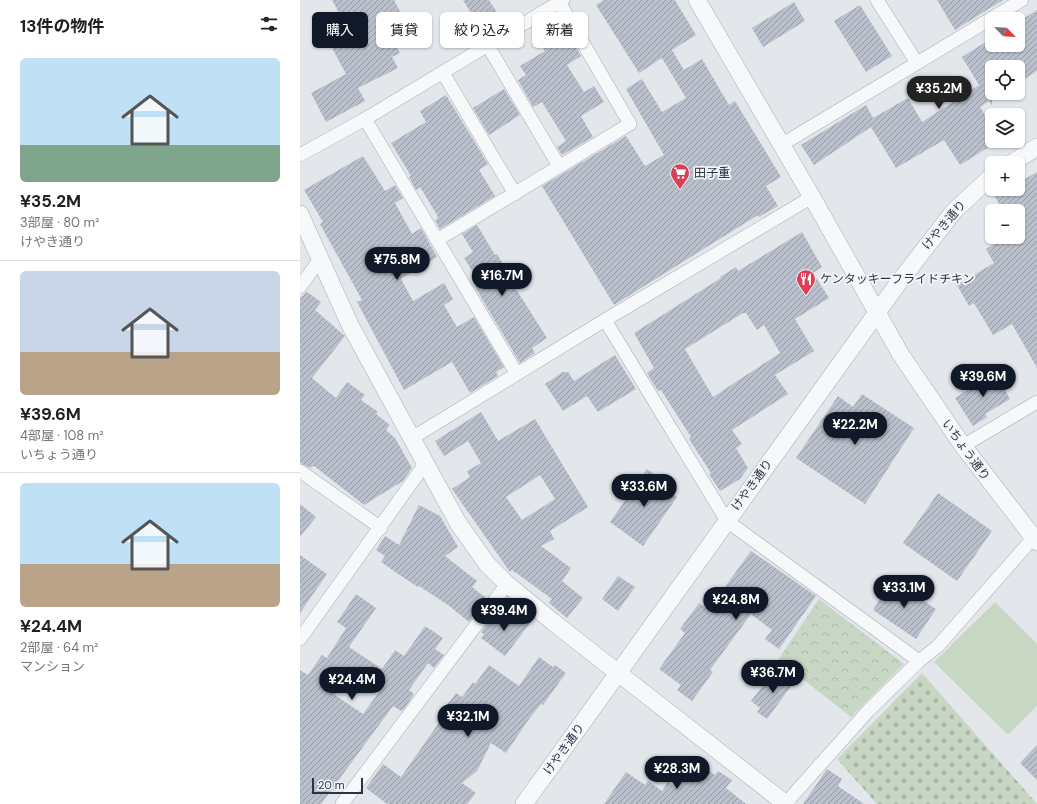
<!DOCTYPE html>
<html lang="ja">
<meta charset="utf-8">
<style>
body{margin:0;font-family:"DM Sans","Noto Sans JP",sans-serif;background:#f2f2f2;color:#202124;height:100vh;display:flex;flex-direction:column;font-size:15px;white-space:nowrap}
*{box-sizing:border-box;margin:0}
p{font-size:13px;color:#757577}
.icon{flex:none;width:22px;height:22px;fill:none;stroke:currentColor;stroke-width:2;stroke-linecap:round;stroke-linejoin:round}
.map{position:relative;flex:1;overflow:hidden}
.sheet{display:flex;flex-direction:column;background:#fff;width:300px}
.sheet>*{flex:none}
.guide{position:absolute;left:12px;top:12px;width:380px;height:36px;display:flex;gap:8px}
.needle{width:26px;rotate:115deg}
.buttons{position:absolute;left:685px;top:12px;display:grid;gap:8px}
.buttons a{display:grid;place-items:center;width:40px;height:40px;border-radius:6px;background:#fff;box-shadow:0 1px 3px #0004;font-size:20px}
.scale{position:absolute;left:12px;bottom:10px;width:51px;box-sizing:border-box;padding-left:4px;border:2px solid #293447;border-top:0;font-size:11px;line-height:14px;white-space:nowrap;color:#293447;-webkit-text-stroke:3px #f3f6f9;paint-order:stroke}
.price{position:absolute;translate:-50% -34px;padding:0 9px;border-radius:14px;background:#111827;color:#fff;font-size:13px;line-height:26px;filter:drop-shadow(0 1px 2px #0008)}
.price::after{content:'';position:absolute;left:50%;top:24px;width:12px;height:9px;margin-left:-6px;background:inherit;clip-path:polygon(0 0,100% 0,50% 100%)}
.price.active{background:#222;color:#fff}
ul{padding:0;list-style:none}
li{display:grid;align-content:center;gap:8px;height:212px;padding:0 20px}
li+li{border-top:1px solid #e0e0e0}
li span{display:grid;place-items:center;height:124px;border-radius:6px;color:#555}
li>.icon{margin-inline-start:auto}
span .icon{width:72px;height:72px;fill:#fffc;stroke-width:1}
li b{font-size:17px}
h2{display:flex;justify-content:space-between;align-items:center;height:48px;padding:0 20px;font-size:17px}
.chip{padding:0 14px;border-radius:6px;background:#fff;box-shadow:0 1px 3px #0004;font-size:14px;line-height:36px}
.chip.active{background:#111827;color:#fff}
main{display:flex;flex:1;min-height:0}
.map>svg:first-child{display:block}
</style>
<main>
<section class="sheet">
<h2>13件の物件<svg class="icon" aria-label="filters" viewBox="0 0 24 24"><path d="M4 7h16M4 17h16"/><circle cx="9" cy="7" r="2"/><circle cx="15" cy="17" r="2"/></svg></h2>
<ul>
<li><span style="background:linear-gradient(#bfe0f5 70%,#7fa58c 0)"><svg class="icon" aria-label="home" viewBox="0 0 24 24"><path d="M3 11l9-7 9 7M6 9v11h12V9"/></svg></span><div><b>¥35.2M</b><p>3部屋 · 80 m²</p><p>けやき通り</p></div></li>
<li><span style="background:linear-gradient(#c9d6e8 65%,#b9a48a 0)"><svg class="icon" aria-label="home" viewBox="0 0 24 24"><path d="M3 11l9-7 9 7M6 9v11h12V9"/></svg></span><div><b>¥39.6M</b><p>4部屋 · 108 m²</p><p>いちょう通り</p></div></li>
<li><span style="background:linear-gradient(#bfe0f5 65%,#b9a48a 0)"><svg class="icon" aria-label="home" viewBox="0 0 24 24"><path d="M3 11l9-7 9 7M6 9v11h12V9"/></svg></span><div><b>¥24.4M</b><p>2部屋 · 64 m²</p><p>マンション</p></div></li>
</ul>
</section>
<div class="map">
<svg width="737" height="804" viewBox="0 0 737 804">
<defs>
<pattern id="cemetery-stones" width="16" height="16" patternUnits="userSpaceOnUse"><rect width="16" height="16" fill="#c8d7c3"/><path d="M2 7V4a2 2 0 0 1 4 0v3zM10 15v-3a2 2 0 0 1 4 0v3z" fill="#acb9a9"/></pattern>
<pattern id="park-crowns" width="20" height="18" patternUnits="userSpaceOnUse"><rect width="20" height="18" fill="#c8d7c3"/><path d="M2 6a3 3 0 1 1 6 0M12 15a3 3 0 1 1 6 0" fill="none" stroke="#acb9a9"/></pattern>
<pattern id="building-hatch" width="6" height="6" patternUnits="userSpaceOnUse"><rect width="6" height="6" fill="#bac0cb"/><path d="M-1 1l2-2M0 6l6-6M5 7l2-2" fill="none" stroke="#979da7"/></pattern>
</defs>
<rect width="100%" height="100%" fill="#e3e7ec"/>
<polygon fill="#c8d7c3" points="695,602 737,644 737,706 708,735 634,662"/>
<polygon fill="url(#cemetery-stones)" points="622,673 737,804 577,804 537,759"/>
<polygon fill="url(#park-crowns)" points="519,599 604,664 551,717 478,660"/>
<g fill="url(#building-hatch)" fill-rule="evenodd">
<polygon points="32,0 94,0 103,17 86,26 100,53 92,57 98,68 58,88 65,101 26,122 11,93 46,74 32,48 52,38"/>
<polygon points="163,0 189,0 198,14 179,26"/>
<polygon points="304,0 375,0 396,35 372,50 384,70 402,59 429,105 435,101 481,177 466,186 478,206 459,217 458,215 314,305 242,186 326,136 345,166 364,155 326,89 342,79 362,112 386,98 362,58 339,73 296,5"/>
<polygon points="637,0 703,0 655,30"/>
<polygon points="494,2 505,21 463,47 452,28"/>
<polygon points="560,5 592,56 566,72 534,21"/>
<polygon points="737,10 737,71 718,83 718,67 692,67 692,106 689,101 680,107 692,126 692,145 660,165 644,140 596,168 571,127 514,165 501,145 566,105 573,118 608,98 622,122 679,85 662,57 692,38 692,45 718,45 718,22"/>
<polygon points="266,30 281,56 267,65 284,92 294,86 304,102 281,116 293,137 262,155 257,147 266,141 242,102 233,107 218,80 226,75 220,66 245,51 242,46"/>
<polygon points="204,89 220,115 189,135 173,108"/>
<polygon points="146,95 188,164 179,170 195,196 140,229 135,220 138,218 137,215 120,187 116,190 109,177 111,176 91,143 126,122 120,111"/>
<polygon points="63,156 85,191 95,185 103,198 95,203 112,234 121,228 137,257 101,279 113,301 144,283 153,299 144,305 157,327 174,317 204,367 196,372 198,376 170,393 152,362 104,390 57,302 62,300 20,224 23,222 4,190"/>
<polygon points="737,172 737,368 712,324 693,335 674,303 669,306 657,285 694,263 686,249 698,242 695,237 718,237 718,211 703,211 695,197 709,189 718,189 718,183"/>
<polygon points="177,225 195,255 197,254 204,266 202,267 247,338 232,348 235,353 220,363 175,287 180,284 164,258 173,252 162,234"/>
<path d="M502,232L522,267L513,273L529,298L495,319L514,351L475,375L488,394L432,430L442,444L436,448L448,468L440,479L420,491L409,474L411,473L389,439L391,437L361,390L358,391L347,373L354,368L334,333L421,278L420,277L436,267L438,271ZM443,313H446L457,330L464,325L480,353L413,397L385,349Z"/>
<polygon points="7,292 21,302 15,310 45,336 12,378 36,398 47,382 65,395 61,400 78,412 76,414 90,425 86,430 95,438 112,468 103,481 64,505 14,466 10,468 0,463 0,298"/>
<polygon points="315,355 336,389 298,412 287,396 263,411 245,384 263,372 268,372 274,381"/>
<polygon points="694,372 710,399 685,414 687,417 673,426 655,398 674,386 673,384"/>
<polygon points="562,394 614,428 565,504 496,458 538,396 553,407"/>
<path d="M181,412L198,441L235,419L288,507L250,531L254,539L241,546L271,568L262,581L283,598L267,618L249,603L252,599L212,570L210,572L152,489L170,477L167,471L181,463L168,441L144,456L135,441ZM240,475L255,499L222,520L206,497Z"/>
<polygon points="347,469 367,484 364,488 377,497 343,546 310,522"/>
<polygon points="638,493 692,531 657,581 603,543"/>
<polygon points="0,504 16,517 0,537"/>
<polygon points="119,505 140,516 158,547 145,556 177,581 172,587 186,598 169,622 148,605 119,586 118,587 107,580 81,562 85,556 76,550 85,536 99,545"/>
<polygon points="451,551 516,596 479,649 465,639 472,630 451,614 410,670 413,672 392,701 377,690 381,685 359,669 385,633 380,629 399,603 406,608 417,593 419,595"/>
<polygon points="0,555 27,574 0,613"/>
<polygon points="318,576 335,587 318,611 302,599"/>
<polygon points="592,580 636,609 616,639 573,610"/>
<path d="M56,594L76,608L49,647L82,669L95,650L104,656L125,626L143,638L135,649L144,655L134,668L128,663L109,690L114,694L104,709L101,711L93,706L21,804H0V670L8,675L22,655L27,658L46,628L37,622ZM50,672L79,692L63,714L35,695Z"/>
<polygon points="197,611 211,621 218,612 231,622 205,656 181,638 184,634 181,632"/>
<polygon points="239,657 253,667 255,665 266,673 243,705 241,704 229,719 206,753 191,743 177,771 162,783 176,793 167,804 87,804 66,788 83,764 101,777 150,707 147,705 156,693 162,697 173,682 175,684 189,665 219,686"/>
<polygon points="487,670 497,678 467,719 457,712 460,708 451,701 470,676 478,682"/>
<polygon points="737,745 737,780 720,763"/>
<polygon points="396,762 415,775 418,771 432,780 426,788 446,804 304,804 326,772 345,785 348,781 362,791 368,782 377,788"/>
<polygon points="527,769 542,779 538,786 564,804 503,804"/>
</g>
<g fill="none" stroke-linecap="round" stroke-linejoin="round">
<g stroke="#a7aeb7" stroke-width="14">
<g id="minor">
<polyline points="577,0 617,63"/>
<polyline points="188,46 259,166"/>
<polyline points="143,73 215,194"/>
<polyline points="65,119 217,374"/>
<polyline points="481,145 722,0"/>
<polyline points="0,155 65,119 263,0"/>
<polyline points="137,240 330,124 258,0"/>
<polyline points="0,287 20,259"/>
<polyline points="305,320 427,521 619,661"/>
<polyline points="112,438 305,320 512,197"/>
<polyline points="663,446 737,402"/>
<polyline points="0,471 81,528"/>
<polyline points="0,639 125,464"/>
<polyline points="42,804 207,584"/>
<polyline points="485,804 568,711 619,661 638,646 733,538"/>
</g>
</g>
<g stroke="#a7aeb7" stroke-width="18">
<g id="tertiary">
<polyline points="397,0 512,197 601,355 663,446 737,542"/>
<polyline points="712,163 737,147"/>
<polyline points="0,214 50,325 158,523 187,564 207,584 253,622 486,804"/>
<polyline points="224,804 599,282 654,211 692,176"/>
</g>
</g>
<use href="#minor" stroke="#f6f8fa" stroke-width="13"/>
<use href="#tertiary" stroke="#f6f8fa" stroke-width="17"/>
</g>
<defs>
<g id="supermarket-pin" transform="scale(1)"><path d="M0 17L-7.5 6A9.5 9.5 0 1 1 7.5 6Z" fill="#db3e56" stroke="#f3f6f9"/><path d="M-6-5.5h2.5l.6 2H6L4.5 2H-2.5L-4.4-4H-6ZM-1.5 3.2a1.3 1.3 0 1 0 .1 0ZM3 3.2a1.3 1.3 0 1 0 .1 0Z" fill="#fff"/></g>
<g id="restaurant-pin" transform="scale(1)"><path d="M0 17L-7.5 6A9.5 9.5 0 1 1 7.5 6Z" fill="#db3e56" stroke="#f3f6f9"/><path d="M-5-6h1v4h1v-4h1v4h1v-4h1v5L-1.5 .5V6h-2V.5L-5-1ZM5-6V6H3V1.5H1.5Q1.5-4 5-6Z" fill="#fff"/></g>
</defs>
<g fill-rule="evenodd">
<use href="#supermarket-pin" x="380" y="173"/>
<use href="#restaurant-pin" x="506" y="279"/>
</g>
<g text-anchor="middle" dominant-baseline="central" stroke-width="3.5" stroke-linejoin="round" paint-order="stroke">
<g font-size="12" fill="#293447" stroke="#f3f6f9" text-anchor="start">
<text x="394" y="173">田子重</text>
<text x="520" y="279">ケンタッキーフライドチキン</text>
</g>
<g font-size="12" fill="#293447" stroke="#f3f6f9">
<text transform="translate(644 225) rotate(-50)">けやき通り</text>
<text transform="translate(666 450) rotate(54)">いちょう通り</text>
<text transform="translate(452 485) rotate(-54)">けやき通り</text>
<text transform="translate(264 749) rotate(-54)">けやき通り</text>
</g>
</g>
</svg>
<div class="buttons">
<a><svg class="needle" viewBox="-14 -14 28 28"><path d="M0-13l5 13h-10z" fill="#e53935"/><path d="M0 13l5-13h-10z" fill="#757577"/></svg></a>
<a><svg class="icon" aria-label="locate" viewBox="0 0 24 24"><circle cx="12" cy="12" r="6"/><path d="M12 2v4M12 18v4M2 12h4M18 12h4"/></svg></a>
<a><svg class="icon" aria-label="layers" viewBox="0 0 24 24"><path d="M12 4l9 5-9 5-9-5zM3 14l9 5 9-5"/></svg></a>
<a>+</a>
<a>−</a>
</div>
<div class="scale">20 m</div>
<b class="price active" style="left:639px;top:110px">¥35.2M</b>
<b class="price" style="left:97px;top:281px">¥75.8M</b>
<b class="price" style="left:202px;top:297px">¥16.7M</b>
<b class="price" style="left:683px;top:398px">¥39.6M</b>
<b class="price" style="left:555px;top:446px">¥22.2M</b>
<b class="price" style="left:344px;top:508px">¥33.6M</b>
<b class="price" style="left:604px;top:609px">¥33.1M</b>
<b class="price" style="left:436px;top:621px">¥24.8M</b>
<b class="price" style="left:204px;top:632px">¥39.4M</b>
<b class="price" style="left:473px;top:694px">¥36.7M</b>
<b class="price" style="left:52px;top:701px">¥24.4M</b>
<b class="price" style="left:168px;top:738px">¥32.1M</b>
<b class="price" style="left:377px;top:790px">¥28.3M</b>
<div class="guide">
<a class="chip active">購入</a>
<a class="chip">賃貸</a>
<a class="chip">絞り込み</a>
<a class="chip">新着</a>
</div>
</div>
</main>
